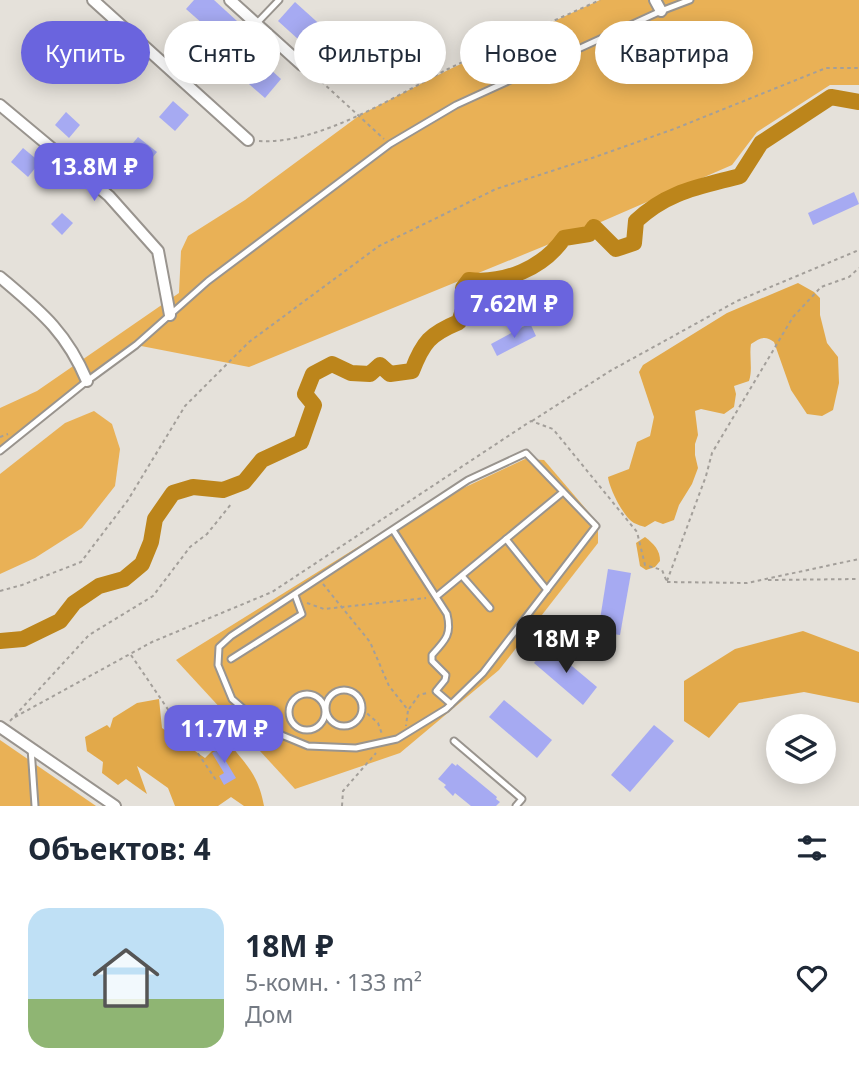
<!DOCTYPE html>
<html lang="ru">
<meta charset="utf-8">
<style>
body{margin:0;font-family:"Noto Sans",sans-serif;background:#f2f2f3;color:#1f2937;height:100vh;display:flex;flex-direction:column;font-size:26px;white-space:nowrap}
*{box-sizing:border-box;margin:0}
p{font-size:23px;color:#747a83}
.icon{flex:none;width:38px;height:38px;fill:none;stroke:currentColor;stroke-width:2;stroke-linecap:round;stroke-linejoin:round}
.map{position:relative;height:806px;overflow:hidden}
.panel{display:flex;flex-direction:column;background:#fff;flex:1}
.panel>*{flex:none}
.banner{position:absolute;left:21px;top:21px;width:817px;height:63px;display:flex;gap:14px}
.buttons{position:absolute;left:766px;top:714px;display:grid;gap:14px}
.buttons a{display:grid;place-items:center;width:70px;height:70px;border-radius:50%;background:#fff;box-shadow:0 4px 18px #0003;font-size:35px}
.price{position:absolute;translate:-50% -60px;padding:0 16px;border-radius:14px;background:#6a64de;color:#fff;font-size:23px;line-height:46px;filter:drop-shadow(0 2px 4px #0008)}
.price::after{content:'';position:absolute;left:50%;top:42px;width:21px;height:16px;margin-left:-10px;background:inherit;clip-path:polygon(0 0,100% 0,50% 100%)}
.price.on{background:#222;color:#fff}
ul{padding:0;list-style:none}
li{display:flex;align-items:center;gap:21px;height:175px;padding:0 28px}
li span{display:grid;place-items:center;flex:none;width:196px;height:140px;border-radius:21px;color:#555}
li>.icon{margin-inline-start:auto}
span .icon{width:84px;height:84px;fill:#fffc;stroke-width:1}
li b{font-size:30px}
h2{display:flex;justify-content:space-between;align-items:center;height:84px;padding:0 28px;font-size:30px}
.tag{padding:0 24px;border-radius:32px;background:#fff;box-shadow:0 4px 18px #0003;font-size:24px;line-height:63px}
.tag.on{background:#6a64de;color:#fff}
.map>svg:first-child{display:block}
</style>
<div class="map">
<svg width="859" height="806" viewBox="0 0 859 806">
<rect width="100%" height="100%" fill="#e5e1da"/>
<g fill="#e9b156">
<polygon points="600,0 859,0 859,85 830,85 757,132 732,165 564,238 249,367 136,345 0,451 0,408 37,391 179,293 181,251 188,236 245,200 360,115 450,69"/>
<polygon points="94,411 112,424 120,449 115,486 82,528 35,558 0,574 0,474 65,423"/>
<polygon points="525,459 544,460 598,523 598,543 499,670 400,753 295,789 176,660 419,509"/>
<polygon points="0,740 96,806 0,806"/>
</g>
<g fill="#e2a94a">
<path d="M798,283L814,292L820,298V315L827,343L838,357L839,383L833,410L822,416L807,414L791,390L774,342C765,335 760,338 751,344C749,356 753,369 749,381L734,386L736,394L734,407L724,414L701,409L695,411L698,435L695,444V455L698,468L692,484L679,505L674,520L663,524L655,521L645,527C642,526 638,525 634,523C624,518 609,488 608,477L629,469L637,442L650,436L654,417L639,372L643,365L727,313Z"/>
<path d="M645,537C654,544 660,550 660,561L655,567L646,570L640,566L636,543Z"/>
<polygon points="803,631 859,652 859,703 804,692 739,703 709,738 684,721 684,681 735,649"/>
<path d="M159,699L162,728L205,758L218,745L231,746C249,767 259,778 264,806H244L231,797L218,806H175L168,788L137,766L147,794L126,779L118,785L102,773L103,762L87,751L85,737L107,725L110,728L113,718L137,703Z"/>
</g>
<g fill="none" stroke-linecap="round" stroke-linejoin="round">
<path stroke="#bc851b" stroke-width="16" d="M0,641L23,639L60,621L74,603L99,586L124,579L142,564L151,542L155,519L173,493L193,487L223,490L244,482L262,460L301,442L314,405L305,394L313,374L332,364L351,373L370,374L380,365L390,374L412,371C423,342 430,334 459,322L464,307L474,297L463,288L469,280C505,284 543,268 564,238L589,234L594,227L616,249L634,243L636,221C668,191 699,187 740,176L761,143L831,97L859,102"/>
</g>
<g fill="#a6aaf2">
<polygon points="194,0 214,0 237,21 221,40 186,9"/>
<polygon points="295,2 326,30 309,49 278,21"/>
<polygon points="250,51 281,79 265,98 233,70"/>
<polygon points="173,101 189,115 175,131 159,117"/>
<polygon points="66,112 80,125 69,138 55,125"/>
<polygon points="138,137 157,152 142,170 124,154"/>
<polygon points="23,148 40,162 28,177 11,162"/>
<polygon points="854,192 859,204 813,225 808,213"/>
<polygon points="62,213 73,223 62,235 51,224"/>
<polygon points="530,323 536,336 497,356 491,344"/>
<polygon points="608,569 631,573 620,635 598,632"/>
<polygon points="548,646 597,687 583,705 534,663"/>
<polygon points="504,700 552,740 537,758 489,717"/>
<polygon points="654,725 674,741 630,792 611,775"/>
<polygon points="224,746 230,755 224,758 236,778 224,785 219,776 224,773 212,753"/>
<polygon points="452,763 456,766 457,764 497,797 496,799 500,802 496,806 471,806 455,793 453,796 444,787 446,785 438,779"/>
</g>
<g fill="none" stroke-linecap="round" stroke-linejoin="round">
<g stroke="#99948e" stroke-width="9">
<g id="lane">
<polyline points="257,23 279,0"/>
<polyline points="0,451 87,381 136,345 208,281 390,144 456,105 661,11 690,0"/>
<polygon points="526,453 596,526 483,673 446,709 397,739 356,748 308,746 267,729 232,699 218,665 219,647 231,636 468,480"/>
<path d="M393,530L447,614C452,634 446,640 432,655V661L446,675L445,680L436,691L451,704"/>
<polyline points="506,539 547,590"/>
<polyline points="462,576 490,608"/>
<polyline points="437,596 563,492"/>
<polyline points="231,659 302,614 295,595"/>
<circle cx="344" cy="708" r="18"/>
<circle cx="307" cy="712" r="18"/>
<polyline points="454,741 522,799 516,806"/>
<polyline points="31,748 35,806"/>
</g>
</g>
<g stroke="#99948e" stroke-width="14">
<g id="street">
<polyline points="93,0 248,140"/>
<polyline points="230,0 302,65"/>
<polyline points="655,0 661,11"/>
<polyline points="0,105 109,196 158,251 170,315"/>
<path d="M0,277C40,311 66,331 87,381"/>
<polyline points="0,727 115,806"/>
</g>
</g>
<g stroke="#a39f9a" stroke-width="2" stroke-dasharray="3.5 3.5" stroke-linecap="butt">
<polyline points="311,72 384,139"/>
<path d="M259,141C319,145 395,96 448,69C498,45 549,23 600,0"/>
<polyline points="532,421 610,371 737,301 859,250"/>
<polyline points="0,437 8,434"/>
<polyline points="768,580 859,579"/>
<polyline points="667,581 706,476 712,453 793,317 821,287 849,277 859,268"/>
<polyline points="667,582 747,583 859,559"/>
<polyline points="323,584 370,642 389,686 408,710 406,726"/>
<polyline points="0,591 22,585 81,562 128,500 185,406 249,342 379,246 496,189 595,157 674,129 826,68 859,68"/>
<polyline points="307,603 324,609 426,598"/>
<polyline points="131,655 216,780"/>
<polyline points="362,709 378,723 382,734"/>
<polyline points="409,709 419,695 427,693"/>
<polyline points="15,717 152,642 272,592 531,421 553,429 637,532 645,565 662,570 667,582"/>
<polyline points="10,721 89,635 153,596 190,547 207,534 232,503"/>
<polyline points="342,806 343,791 376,753"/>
</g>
<use href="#lane" stroke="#fff" stroke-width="5"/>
<use href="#street" stroke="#fff" stroke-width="10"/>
</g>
</svg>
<div class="buttons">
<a><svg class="icon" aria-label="layers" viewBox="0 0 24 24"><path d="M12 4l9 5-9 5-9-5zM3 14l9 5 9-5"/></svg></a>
</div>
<b class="price" style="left:94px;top:203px">13.8M ₽</b>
<b class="price" style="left:514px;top:340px">7.62M ₽</b>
<b class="price on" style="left:566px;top:675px">18M ₽</b>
<b class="price" style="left:224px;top:765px">11.7M ₽</b>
<div class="banner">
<a class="tag on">Купить</a>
<a class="tag">Снять</a>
<a class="tag">Фильтры</a>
<a class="tag">Новое</a>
<a class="tag">Квартира</a>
</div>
</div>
<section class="panel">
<h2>Объектов: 4<svg class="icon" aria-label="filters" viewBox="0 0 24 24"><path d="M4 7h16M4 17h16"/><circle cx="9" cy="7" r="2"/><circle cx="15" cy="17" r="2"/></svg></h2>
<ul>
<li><span style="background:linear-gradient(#bfe0f5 65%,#8fb573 0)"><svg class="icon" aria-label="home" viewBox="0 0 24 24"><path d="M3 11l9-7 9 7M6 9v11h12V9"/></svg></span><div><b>18M ₽</b><p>5-комн. · 133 m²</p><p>Дом</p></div><svg class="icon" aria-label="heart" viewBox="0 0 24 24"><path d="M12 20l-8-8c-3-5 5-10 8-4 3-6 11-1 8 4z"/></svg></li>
</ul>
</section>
